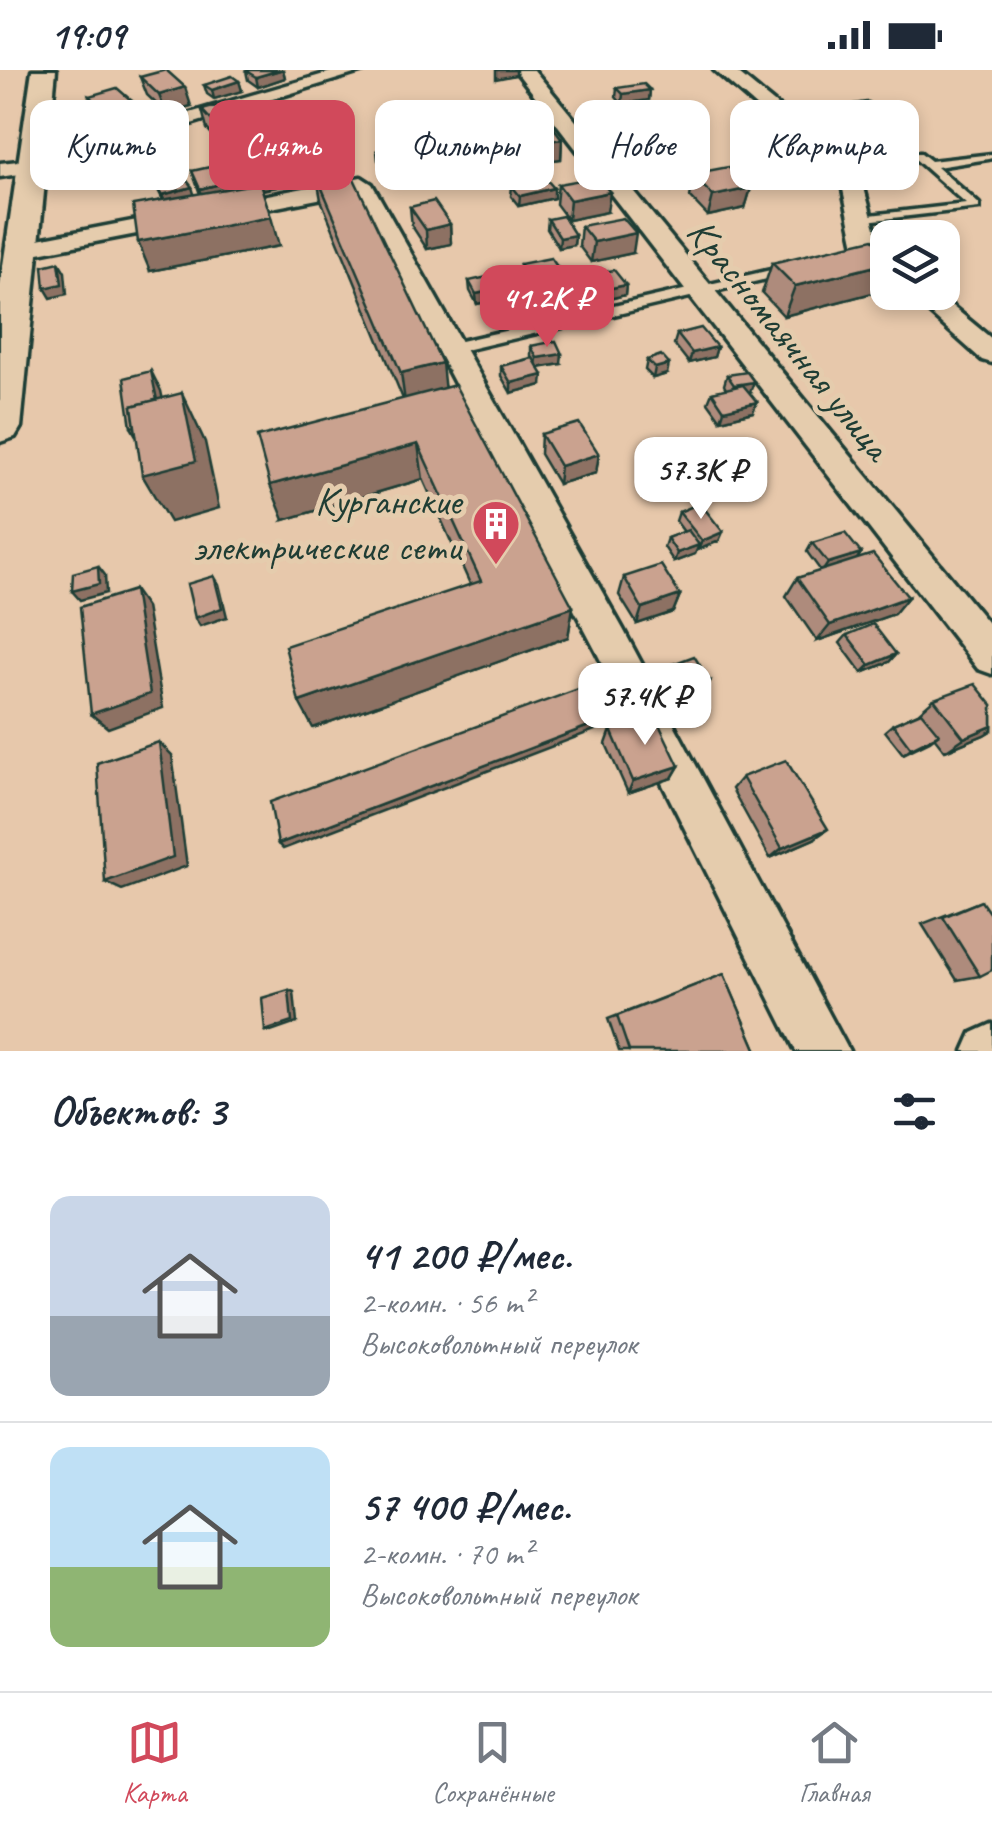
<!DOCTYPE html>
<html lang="ru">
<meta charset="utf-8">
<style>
body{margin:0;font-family:Caveat,sans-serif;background:#f2f2f3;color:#1f2937;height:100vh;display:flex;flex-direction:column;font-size:38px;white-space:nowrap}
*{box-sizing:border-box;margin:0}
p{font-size:32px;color:#747a83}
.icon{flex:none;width:55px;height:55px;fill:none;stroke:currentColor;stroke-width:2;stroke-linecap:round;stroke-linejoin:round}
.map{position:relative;height:981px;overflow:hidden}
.sheet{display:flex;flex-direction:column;background:#fff;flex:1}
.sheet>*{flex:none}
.guide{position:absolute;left:30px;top:30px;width:932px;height:90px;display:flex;gap:20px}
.buttons{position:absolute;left:870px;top:150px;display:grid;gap:20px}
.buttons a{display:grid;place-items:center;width:90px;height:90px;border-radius:20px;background:#fff;box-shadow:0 5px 15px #0003;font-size:50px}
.price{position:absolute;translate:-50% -85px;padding:0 22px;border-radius:20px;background:#fff;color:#222;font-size:32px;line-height:65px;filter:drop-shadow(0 2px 5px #0008)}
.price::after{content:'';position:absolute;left:50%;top:60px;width:30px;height:22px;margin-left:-15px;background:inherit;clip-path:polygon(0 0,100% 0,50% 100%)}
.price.selected{background:#d1495b;color:#fff}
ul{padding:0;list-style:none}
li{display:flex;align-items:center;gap:30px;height:250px;padding:0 50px}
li+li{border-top:2px solid #e0e1e3}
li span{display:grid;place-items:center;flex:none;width:280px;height:200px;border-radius:20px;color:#555}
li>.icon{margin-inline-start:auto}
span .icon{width:120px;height:120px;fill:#fffc;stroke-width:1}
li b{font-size:42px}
h2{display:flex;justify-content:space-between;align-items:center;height:120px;padding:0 50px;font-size:42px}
.chip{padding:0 35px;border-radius:20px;background:#fff;box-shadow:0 5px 15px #0003;font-size:35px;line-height:90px}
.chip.selected{background:#d1495b;color:#fff}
.status{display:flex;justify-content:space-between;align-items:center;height:70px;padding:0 50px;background:#fff;direction:ltr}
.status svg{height:28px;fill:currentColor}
.menu{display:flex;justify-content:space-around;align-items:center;height:140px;border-top:2px solid #e0e1e3;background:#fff;font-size:28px;color:#747a83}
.menu a{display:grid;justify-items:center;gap:5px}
.menu .selected{color:#d1495b}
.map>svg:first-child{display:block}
</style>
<div class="status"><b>19:09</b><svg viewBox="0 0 49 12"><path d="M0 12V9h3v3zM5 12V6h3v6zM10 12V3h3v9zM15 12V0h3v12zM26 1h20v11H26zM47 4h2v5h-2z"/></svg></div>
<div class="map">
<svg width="992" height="981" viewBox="0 0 992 981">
<rect width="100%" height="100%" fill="#e7c8ab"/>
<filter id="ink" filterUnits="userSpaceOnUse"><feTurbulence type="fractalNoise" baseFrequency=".01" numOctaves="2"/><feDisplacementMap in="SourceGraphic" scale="20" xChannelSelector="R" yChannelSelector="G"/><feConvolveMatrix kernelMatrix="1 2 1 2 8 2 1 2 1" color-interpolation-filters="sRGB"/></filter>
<g filter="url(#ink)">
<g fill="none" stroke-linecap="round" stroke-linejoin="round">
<g stroke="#1f3d34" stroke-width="7">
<g id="service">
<polygon points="868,34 892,53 892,57 884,57 866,40 781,52 776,49"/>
<polygon points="913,83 921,83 931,91 992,84 992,88 988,89 937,97 979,134 979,138 857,152 855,150 861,146 966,134 913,87"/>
<polygon points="788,196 794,200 792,203 452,283 445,278 452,273"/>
</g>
</g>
<g stroke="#1f3d34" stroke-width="7">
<g id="minor">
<polygon points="338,0 367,0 38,101 0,107 0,93 28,90"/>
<polygon points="515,0 534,0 992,558 992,604 978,599"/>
<polygon points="714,0 734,0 860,103 880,177 888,183 888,203 879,201 856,180 841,110"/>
<polygon points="361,107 372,114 623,559 849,981 796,981 597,583 354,122 23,186 11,179 23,172"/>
<polygon points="906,222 935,222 992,269 992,293 982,290"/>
<polygon points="992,954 992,981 964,981 972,963"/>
</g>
</g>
<g stroke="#1f3d34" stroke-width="7">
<polygon id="secondary" points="32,0 56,0 21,357 15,367 0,372 0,216"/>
</g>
<use href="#service" fill="#e5ccad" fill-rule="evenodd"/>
<use href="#minor" fill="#e5ccad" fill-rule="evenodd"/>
<use href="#secondary" fill="#e5ccad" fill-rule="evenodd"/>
</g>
<g fill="#ae8b7b" stroke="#1f3d34" stroke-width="2.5">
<polygon points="248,0 283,0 285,8 258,17 248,10 246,1"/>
<polygon points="140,7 191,36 166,43 147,25"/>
<polygon points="239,11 242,21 214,29 207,24 204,15"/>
<polygon points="617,18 650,20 649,30 622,34 616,27"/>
<polygon points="89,26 139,50 111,59 97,45"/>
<polygon points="202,40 240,46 245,65 219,72 207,59"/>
<polygon points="247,42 276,57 258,62 250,52"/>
<polygon points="279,48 304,60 287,64 282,58"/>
<polygon points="517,59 562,69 561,89 526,94 516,78"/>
<polygon points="377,81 412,96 387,102 378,90"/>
<polygon points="244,90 292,114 262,120 279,176 150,201 163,130 156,116 194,125 200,124 192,101 228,112 229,119 252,115"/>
<polygon points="152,91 183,92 186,102 163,109 156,101"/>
<polygon points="314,92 573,537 568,567 313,658 470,514 423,409 284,450 403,329 321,130"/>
<polygon points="702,102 751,118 745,138 708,146 690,127 694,107 701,106"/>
<polygon points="558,114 607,142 568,150 556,134"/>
<polygon points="512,116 554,128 519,136 511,126"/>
<polygon points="410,137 450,154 451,174 427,179 412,156"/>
<polygon points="548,149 575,165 574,175 559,178 547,159"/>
<polygon points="581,156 633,183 591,192 579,176"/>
<polygon points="772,193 884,220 784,246 762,223"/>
<polygon points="520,194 563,205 562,215 531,222 520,204"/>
<polygon points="595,204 626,215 625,225 605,230 594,215"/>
<polygon points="469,211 499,229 477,234 470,221"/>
<polygon points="677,264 717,277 714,287 689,293 674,274"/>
<polygon points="531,276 561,294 539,298 542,315 511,323 501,306 501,296 531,288"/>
<polygon points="647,290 667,304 653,308 645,300"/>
<polygon points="727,305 750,322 749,322 753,342 721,350 708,332 712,322 726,319 724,315"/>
<polygon points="541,364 599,384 596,403 558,414 540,384"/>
<polygon points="666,379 685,395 670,399 663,388"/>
<polygon points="679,442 719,471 697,479 695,484 674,492 664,477 667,468 684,462 676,451"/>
<polygon points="812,473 861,483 857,489 908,527 894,544 817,571 786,526 797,508 821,501 807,482"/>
<polygon points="624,507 680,525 673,542 637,554 619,525"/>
<polygon points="847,565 896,584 889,592 862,603 840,573"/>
<polygon points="665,597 710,611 706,618 676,630 661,605"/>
<polygon points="934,629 992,635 992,660 984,665 945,681 934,667 903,684 885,661 893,654 918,643"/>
<polygon points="611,660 679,696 672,708 628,723 606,674"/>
<polygon points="742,707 814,769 770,788 732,719"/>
<polygon points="981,831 980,906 957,910 922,854"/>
<polygon points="724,904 757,981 619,981 608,949"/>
</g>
<g fill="#8d7164" stroke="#1f3d34" stroke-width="2.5">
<polygon points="280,0 283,0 285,8 258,17 256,7"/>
<polygon points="496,0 516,0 516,5 496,9"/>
<polygon points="239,11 242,21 214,29 212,20"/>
<polygon points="185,17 191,36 166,43 159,25"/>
<polygon points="650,20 649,30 622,34 623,24"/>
<polygon points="132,31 139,50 111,59 103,40"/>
<polygon points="240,46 245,65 219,72 214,53"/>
<polygon points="274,47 276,57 258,62 255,52"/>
<polygon points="302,51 304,60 287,64 285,55"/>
<polygon points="562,69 561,89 526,94 527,74"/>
<polygon points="345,75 346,84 324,88 323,79"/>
<polygon points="411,86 412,96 387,102 386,92"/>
<polygon points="145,88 149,98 131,103 127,93"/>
<polygon points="183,92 186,102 163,109 159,99"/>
<polygon points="506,92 505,101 482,105 482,95"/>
<polygon points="288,94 292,114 254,121 249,102"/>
<polygon points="228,112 234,132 207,138 200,119"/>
<polygon points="192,117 195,127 166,135 162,125"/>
<polygon points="554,118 554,128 519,136 520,126"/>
<polygon points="751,118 745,138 708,146 713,126"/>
<polygon points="610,122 607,142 568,150 570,130"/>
<polygon points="271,147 279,176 150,201 138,172"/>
<polygon points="450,154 451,174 427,179 426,160"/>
<polygon points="636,163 633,183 591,192 594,172"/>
<polygon points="575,165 574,175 559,178 560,168"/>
<polygon points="59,192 65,202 67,224 51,228 45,218"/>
<polygon points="888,193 888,213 884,220 784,246 795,216"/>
<polygon points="563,205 562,215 531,222 532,212"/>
<polygon points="626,215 625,225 605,230 607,219"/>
<polygon points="499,219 499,229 477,234 476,224"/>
<polygon points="717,277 714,287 689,293 692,283"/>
<polygon points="562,284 561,294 536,298 537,288"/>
<polygon points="442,293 445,322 405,332 401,303"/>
<polygon points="669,294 667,304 653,308 655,298"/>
<polygon points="151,301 161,321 171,369 142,376 131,357"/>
<polygon points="543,305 542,315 511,323 511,313"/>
<polygon points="754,312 750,322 730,325 734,315"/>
<polygon points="182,323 205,372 219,438 170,452 142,405"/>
<polygon points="757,332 753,342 721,350 724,340"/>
<polygon points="418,374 423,409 284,450 270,415"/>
<polygon points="599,384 596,403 558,414 560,396"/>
<polygon points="688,386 685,395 670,399 673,390"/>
<polygon points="723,462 719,471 698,480 702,471"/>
<polygon points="699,475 695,484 674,492 677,483"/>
<polygon points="861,483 855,492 822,502 828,493"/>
<polygon points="98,496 105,505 106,523 80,530 72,521"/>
<polygon points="214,506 219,514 227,547 200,556 195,548"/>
<polygon points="134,520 146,537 163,638 108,658 91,644"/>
<polygon points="680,525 673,542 637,554 642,538"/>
<polygon points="908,527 894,544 817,571 830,555"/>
<polygon points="573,537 568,567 313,658 299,632"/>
<polygon points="896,584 889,592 862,603 870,595"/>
<polygon points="710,611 706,618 676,630 680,622"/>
<polygon points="636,638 634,645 283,779 278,774"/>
<polygon points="992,656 992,660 984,665 945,681 964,668"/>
<polygon points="939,664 930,671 903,684 911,678"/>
<polygon points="159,672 172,685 187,796 122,820 105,812"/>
<polygon points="679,696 672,708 628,723 633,711"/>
<polygon points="828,759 814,769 770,788 782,778"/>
<polygon points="289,920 294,922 297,953 271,962 265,961"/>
</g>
<g fill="#caa28f" stroke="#1f3d34" stroke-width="2.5">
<polygon points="166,0 185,17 159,25 140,7"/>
<polygon points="248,0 280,0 256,7 246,1"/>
<polygon points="232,6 239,11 212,20 204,15"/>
<polygon points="644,14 650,20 623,24 617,18"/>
<polygon points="117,18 132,31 103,40 89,26"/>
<polygon points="228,33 240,46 214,53 202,40"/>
<polygon points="266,38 274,47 255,52 247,42"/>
<polygon points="296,44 302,51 285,55 279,48"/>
<polygon points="551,54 562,69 527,74 517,59"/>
<polygon points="339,65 345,75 323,79 317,69"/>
<polygon points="402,75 411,86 386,92 377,81"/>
<polygon points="140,82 145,88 127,93 123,87"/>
<polygon points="282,83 288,94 249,102 244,90"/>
<polygon points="175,84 183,92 159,99 152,91"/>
<polygon points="502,85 506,92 482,95 478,89"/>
<polygon points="338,87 344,97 318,101 314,92"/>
<polygon points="219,95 228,112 200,119 192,101"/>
<polygon points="348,96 442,293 401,303 315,102"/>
<polygon points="728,97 751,118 713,126 694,107 703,105 702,102"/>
<polygon points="597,107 610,122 570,130 558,114"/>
<polygon points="185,108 192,117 162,125 156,116"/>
<polygon points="546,109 554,118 520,126 512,116"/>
<polygon points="260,113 271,147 138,172 133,135"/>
<polygon points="434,131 450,154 426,160 410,137"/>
<polygon points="563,146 575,165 560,168 548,149"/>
<polygon points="623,148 636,163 594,172 581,156"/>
<polygon points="873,169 888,181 888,193 795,216 772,193"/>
<polygon points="551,188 563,205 532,212 520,194"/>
<polygon points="59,192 62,214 45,218 43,196"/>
<polygon points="614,200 626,215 607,219 595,204"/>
<polygon points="492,206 499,219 476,224 469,211"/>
<polygon points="701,258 717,277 692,283 677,264"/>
<polygon points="556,271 562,284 537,288 531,276"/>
<polygon points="661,285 669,294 655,298 647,290"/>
<polygon points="533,288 543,305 511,313 501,296"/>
<polygon points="151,301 157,330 132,336 135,356 131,357 124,308"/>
<polygon points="747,302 754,312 734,315 727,305"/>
<polygon points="455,315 573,537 299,632 285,576 481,511 418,374 270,415 257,367"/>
<polygon points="743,315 757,332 724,340 712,322"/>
<polygon points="182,323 196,391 142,405 132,336"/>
<polygon points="579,353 599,384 560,396 541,364"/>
<polygon points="681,375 688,386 673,390 666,379"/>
<polygon points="700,433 723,462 702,471 679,442"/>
<polygon points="688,460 699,475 677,483 667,468"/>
<polygon points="845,463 861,483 828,493 812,473"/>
<polygon points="873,484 908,527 830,555 797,508"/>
<polygon points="661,495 680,525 642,538 624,507"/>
<polygon points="98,496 99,514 72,521 73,503"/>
<polygon points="214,506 222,538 195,548 187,514"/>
<polygon points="134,520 150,624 91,644 80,537"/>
<polygon points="873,554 896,584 870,595 847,565"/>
<polygon points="694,586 710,611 680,622 665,597"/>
<polygon points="619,604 636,638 278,774 270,732"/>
<polygon points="975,614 992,635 992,656 964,668 934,629"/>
<polygon points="921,642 939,664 911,678 893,654"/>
<polygon points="655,646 679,696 633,711 611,660"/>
<polygon points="159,672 173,787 105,812 97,693"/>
<polygon points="786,690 828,759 782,778 742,707"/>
<polygon points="981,831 992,847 992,900 980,906 943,847"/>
<polygon points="724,904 757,981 629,981 617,946"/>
<polygon points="289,920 292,952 265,961 262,928"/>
</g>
</g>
<defs>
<g id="building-pin" transform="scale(2.5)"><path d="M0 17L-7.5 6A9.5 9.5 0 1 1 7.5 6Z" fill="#d1495b" stroke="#e5ccad"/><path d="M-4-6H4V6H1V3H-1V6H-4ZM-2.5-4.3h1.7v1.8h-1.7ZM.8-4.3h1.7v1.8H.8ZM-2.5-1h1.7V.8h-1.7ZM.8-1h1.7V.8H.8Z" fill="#fff"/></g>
</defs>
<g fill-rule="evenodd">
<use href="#building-pin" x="496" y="454"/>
</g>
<g text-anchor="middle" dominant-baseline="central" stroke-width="10" stroke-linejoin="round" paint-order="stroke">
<g font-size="40" fill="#1f3d34" stroke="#e5ccad">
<text transform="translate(789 269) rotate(51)">Красномаячная улица</text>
</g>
<g font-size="40" fill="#1f3d34" stroke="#e5ccad" text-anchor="end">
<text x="461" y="431">Курганские<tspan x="461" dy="46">электрические сети</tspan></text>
</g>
</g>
</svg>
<div class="buttons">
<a><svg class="icon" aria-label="layers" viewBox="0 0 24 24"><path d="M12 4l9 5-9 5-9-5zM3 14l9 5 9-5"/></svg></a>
</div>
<b class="price selected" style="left:547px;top:280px">41.2K ₽</b>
<b class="price" style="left:701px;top:452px">57.3K ₽</b>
<b class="price" style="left:645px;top:678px">57.4K ₽</b>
<div class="guide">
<a class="chip">Купить</a>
<a class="chip selected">Снять</a>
<a class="chip">Фильтры</a>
<a class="chip">Новое</a>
<a class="chip">Квартира</a>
</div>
</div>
<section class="sheet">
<h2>Объектов: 3<svg class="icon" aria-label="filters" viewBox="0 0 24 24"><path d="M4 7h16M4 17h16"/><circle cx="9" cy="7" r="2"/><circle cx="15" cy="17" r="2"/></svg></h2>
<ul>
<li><span style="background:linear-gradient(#c9d6e8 60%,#9aa5b1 0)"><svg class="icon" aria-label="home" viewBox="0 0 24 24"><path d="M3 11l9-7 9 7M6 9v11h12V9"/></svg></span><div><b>41 200 ₽/мес.</b><p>2-комн. · 56 m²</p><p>Высоковольтный переулок</p></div></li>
<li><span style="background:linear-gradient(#bfe0f5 60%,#8fb573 0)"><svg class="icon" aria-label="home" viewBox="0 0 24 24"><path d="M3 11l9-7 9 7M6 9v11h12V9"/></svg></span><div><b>57 400 ₽/мес.</b><p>2-комн. · 70 m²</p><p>Высоковольтный переулок</p></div></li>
</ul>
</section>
<nav class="menu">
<a class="selected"><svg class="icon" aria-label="map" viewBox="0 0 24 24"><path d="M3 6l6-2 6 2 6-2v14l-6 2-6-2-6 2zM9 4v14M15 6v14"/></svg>Карта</a>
<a><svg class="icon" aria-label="saved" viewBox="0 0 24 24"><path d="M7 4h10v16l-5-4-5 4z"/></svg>Сохранённые</a>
<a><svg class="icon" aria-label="home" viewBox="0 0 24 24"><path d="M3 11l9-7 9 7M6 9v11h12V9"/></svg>Главная</a>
</nav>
